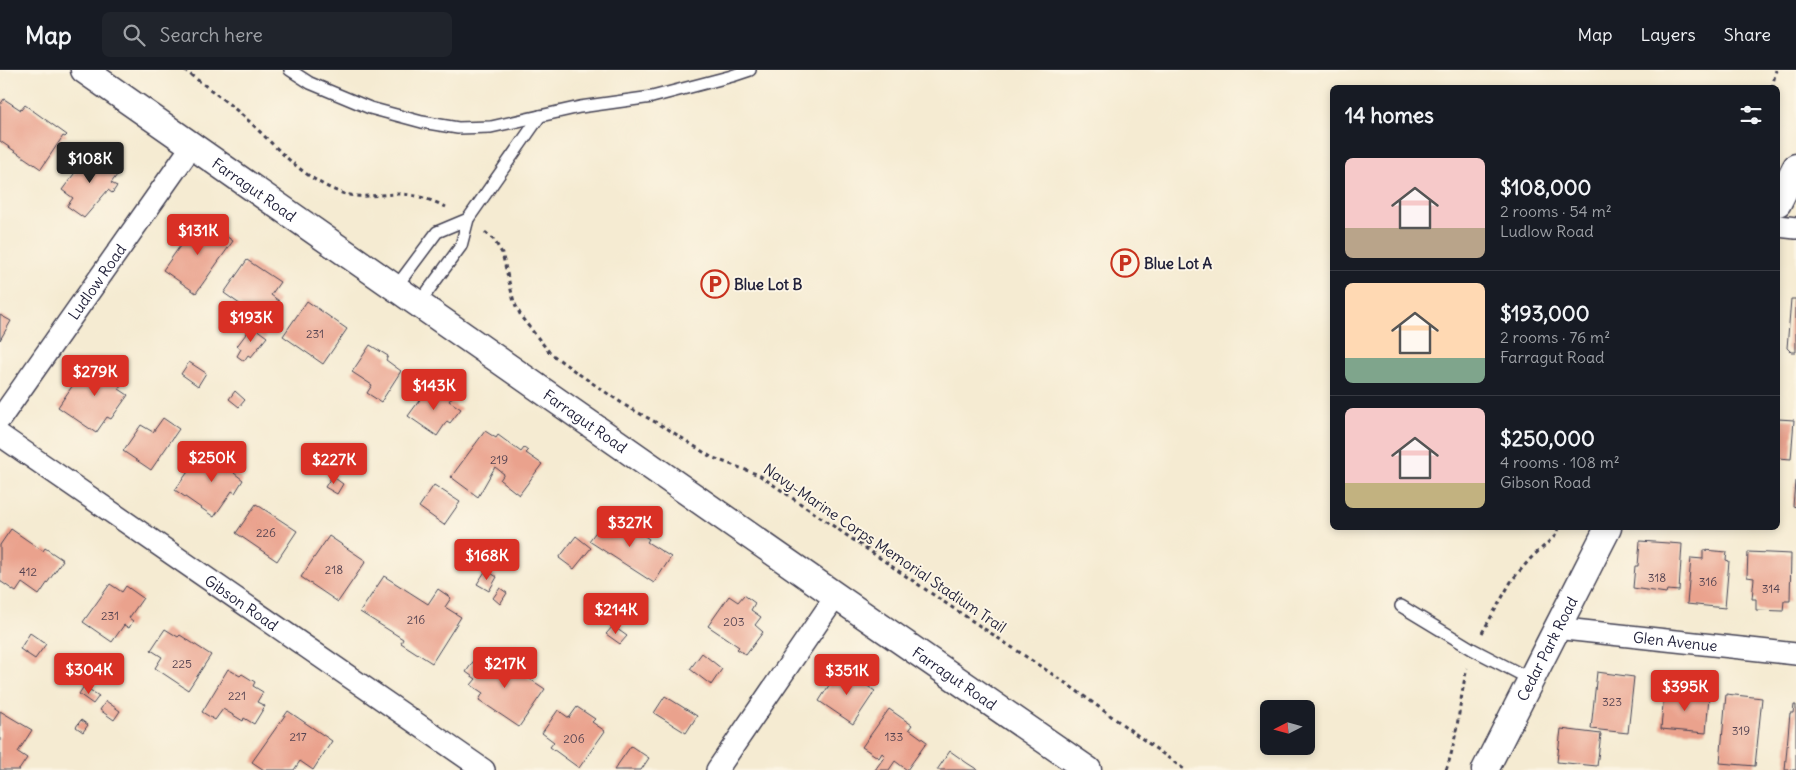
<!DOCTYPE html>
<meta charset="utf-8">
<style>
body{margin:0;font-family:Delius,sans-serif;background:#20242c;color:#f1f3f6;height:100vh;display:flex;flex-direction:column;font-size:19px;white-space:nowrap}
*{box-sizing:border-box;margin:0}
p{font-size:16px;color:#9ea1a6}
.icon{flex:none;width:28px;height:28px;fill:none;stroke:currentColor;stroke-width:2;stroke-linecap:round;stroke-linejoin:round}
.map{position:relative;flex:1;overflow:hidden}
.sheet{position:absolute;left:1330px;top:15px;width:450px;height:445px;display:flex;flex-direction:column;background:#171b24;border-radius:8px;box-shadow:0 2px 8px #0003}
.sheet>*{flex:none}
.needle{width:32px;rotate:264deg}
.tools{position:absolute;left:1260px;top:630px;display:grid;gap:10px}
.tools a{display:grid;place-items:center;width:55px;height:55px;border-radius:8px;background:#171b24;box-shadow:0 2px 8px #0003;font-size:25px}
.price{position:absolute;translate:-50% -42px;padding:0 11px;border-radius:5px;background:#d93025;color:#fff;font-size:16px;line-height:32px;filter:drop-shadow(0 1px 2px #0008)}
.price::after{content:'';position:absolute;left:50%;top:30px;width:15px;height:11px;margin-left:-8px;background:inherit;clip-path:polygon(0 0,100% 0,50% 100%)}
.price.current{background:#222;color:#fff}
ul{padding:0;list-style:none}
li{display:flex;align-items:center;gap:15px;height:125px;padding:0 15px}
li+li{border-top:1px solid #363941}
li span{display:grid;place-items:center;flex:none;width:140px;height:100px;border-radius:8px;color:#555}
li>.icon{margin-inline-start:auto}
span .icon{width:60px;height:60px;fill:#fffc;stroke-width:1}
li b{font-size:21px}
h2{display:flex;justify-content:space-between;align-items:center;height:60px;padding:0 15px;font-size:21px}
header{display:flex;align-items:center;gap:30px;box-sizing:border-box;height:70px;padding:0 25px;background:#171b24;border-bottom:1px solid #363941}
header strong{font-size:24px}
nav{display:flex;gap:28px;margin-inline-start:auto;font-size:18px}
.search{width:350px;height:45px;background:#20242c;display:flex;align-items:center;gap:12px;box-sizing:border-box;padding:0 18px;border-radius:8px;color:#9ea1a6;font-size:19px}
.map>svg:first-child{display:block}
</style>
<header>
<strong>Map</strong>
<div class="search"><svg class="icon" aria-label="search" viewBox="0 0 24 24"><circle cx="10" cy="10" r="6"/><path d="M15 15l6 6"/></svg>Search here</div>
<nav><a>Map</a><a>Layers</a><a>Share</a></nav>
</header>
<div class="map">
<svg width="1796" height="700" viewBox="0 0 1796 700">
<rect width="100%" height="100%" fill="#fcf5e5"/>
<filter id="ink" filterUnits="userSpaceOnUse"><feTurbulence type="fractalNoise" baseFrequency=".02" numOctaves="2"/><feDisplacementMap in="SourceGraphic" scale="10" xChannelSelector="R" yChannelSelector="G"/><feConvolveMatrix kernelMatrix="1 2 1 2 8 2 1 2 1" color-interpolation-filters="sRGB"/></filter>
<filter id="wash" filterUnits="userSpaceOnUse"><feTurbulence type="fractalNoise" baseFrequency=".0096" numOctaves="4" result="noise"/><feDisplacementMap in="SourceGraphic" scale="20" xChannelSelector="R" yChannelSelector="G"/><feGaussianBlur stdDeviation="1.12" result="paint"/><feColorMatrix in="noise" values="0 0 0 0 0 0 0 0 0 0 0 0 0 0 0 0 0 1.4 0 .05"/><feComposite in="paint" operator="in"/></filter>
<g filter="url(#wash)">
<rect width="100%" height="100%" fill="#f5ebd2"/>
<g id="blocks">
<g fill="#eaa28d">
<polygon points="4,29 21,40 25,35 67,65 65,67 63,66 41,99 0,71 0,35"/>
<polygon points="91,81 120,101 111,113 117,116 113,122 112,123 108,120 84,148 67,136 73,128 62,120"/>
<polygon points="200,148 233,171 196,223 163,200"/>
<polygon points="247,190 280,212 271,225 279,231 264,251 224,223"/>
<polygon points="1791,229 1796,229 1796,282 1791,282 1787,278"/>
<polygon points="307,231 347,259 323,294 283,266"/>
<polygon points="0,245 11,251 0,270"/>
<polygon points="252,256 267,267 251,287 248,285 244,291 237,286 241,279 237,276"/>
<polygon points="370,275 388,286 386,290 401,301 381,332 367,323 372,315 352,302"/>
<polygon points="100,291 125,308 119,319 128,325 111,349 107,347 96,363 58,337 75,312 77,314 87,298 92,302"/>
<polygon points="189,292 206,303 198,316 181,304"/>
<polygon points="430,316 441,324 443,320 452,327 449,331 461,339 450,353 447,351 437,366 408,346"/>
<polygon points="235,321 245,330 239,337 229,329"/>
<polygon points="163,348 179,359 151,400 123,381 141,355 153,362"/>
<polygon points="1778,349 1794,350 1791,389 1778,388"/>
<polygon points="485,361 496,368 498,365 521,382 524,378 528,381 526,383 542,394 519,425 500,410 504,404 495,397 478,427 451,407"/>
<polygon points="350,375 359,383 351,393 342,385"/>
<polygon points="223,379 242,392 234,403 243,410 235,423 232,421 214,447 175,420 195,392 206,400"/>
<polygon points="332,406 343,414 337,424 325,417"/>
<polygon points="1795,412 1796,412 1796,437 1793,436"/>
<polygon points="434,415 460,432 444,455 419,437"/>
<polygon points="256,434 297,461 277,491 236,463"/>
<polygon points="610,443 649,469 647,472 671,487 654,513 589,471"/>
<polygon points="11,459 43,481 45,478 63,490 39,525 22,513 16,522 0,511 0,475"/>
<polygon points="329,466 366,491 338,532 301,507"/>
<polygon points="576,466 591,478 574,499 559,488"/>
<polygon points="1640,471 1682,474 1679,521 1667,520 1666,523 1633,518 1635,496 1638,496"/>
<polygon points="1703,480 1727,482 1726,490 1729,491 1725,538 1687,534 1691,488 1703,489"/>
<polygon points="1748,482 1791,484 1790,531 1784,531 1783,541 1756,540 1756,529 1752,529 1754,508 1747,507"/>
<polygon points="486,500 497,507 489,521 477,514"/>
<polygon points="384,506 428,534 438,519 451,528 445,537 461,547 432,593 401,573 403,569 360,542"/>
<polygon points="110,514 122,522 126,516 143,528 129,548 133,551 129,558 124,555 112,572 83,552"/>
<polygon points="500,518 507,523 500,534 493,528"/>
<polygon points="744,525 755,533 751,540 761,547 755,555 763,562 746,585 737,579 739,577 708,556 729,526 738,532"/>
<polygon points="613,556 627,566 620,574 606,564"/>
<polygon points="165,559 178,567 180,565 211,585 188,620 155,598 162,587 151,580"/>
<polygon points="30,563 46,574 35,589 20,579"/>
<polygon points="702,583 722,599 711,615 690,599"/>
<polygon points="494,585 545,619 519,657 479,630 483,623 471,615 476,609 466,602 477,586 488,593"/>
<polygon points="840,598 875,621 853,654 819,631"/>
<polygon points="228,599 240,606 242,604 255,612 253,616 263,622 257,632 265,636 254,654 244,648 243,651 223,639 215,650 202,642"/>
<polygon points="1597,602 1634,607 1628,663 1591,659"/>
<polygon points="84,616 99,626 93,634 79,624"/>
<polygon points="1664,622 1709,626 1706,663 1661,659"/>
<polygon points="1726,624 1762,628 1755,696 1720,693"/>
<polygon points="665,626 697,646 686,663 654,643"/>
<polygon points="106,631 120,641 114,650 100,640"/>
<polygon points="1794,635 1796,635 1796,700 1785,700 1790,643 1793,643"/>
<polygon points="577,637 595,649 592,652 605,661 579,698 550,677 554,672 542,663 558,640 569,648"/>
<polygon points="889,639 912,655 909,659 927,672 907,700 895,691 889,700 875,700 885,686 882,683 879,688 862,677"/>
<polygon points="0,641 32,660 18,682 27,688 19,700 0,700"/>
<polygon points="288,641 332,671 313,700 300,691 294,700 264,700 252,692"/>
<polygon points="81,650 88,655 83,662 76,657"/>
<polygon points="1561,659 1601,664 1597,696 1557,692"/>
<polygon points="631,676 649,688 641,700 614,700"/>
<polygon points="950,681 967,693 978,700 937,700"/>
</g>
</g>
</g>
<g filter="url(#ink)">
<use href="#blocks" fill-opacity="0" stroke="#424052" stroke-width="1"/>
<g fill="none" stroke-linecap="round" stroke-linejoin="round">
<g stroke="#424052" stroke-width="14">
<g id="service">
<polyline points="290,0 310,13 370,38 422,52 458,58 491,57 580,37 652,27 732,6 750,0"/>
<polyline points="396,217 437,162 468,149"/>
<polyline points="419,233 461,176 468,149 540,46"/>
<polyline points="1401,536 1472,579 1530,609"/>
</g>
</g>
<g stroke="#424052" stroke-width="24">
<g id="minor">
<polyline points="1778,156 1796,158"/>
<path id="s1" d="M0,349L192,76"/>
<path id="s2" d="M0,365L484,700"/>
<path id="s3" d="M1555,558L1796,584"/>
<polyline points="717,700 836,526"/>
</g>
</g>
<g stroke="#424052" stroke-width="29">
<g id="tertiary">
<path id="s4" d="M84,0L836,526L1088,700"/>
<polyline points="1778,133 1796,97"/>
<path id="s5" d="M1485,700L1608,458"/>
</g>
</g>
<g stroke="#424052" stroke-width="3" stroke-dasharray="4 4" stroke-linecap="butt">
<path d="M184,0C206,16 229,33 250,52C277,78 303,108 339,122C359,130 378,124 399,124C415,124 432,130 446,137"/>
<polyline points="1772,18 1776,0"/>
<polyline points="485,162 494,170 502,183 514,232 522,248 550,283 576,302 626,336 668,359 711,387 759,405 935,526 1070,616 1185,700"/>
<polyline points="1482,563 1512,510 1531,488 1555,466 1558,458"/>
<path d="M1446,700C1458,668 1459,632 1467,598"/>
</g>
<use href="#service" stroke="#fff" stroke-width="11"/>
<use href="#minor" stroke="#fff" stroke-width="21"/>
<use href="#tertiary" stroke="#fff" stroke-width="26"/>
</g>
</g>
<defs>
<g id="parking-ring" transform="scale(1.4375)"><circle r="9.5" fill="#fcf5e5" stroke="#c8321e" stroke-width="1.5"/><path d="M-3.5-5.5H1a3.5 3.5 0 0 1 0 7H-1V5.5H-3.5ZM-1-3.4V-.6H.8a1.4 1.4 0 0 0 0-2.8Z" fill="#c8321e"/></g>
</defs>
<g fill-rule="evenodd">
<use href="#parking-ring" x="1125" y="193"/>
<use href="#parking-ring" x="715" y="214"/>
</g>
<g text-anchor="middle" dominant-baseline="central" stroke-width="4" stroke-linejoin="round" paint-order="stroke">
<g font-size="12" fill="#544250">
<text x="315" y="263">231</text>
<text x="499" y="389">219</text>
<text x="266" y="462">226</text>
<text x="334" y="499">218</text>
<text x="28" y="501">412</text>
<text x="1657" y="507">318</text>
<text x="1708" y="511">316</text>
<text x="1771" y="518">314</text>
<text x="110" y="545">231</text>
<text x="416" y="549">216</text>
<text x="734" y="551">203</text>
<text x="182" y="593">225</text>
<text x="237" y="625">221</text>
<text x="1612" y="631">323</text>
<text x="1741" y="660">319</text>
<text x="298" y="666">217</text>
<text x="894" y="666">133</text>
<text x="574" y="668">206</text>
</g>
<g font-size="15" fill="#22223b" stroke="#fcf5e5">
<text stroke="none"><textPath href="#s4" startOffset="208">Farragut Road</textPath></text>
<text stroke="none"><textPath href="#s1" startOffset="168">Ludlow Road</textPath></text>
<text stroke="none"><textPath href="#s4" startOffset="612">Farragut Road</textPath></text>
<text transform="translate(885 478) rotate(34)">Navy-Marine Corps Memorial Stadium Trail</text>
<text stroke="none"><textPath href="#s2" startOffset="294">Gibson Road</textPath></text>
<text stroke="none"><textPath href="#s3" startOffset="121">Glen Avenue</textPath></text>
<text stroke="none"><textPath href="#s5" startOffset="136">Cedar Park Road</textPath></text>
<text stroke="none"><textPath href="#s4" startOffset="1062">Farragut Road</textPath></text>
</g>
<g font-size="15" font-weight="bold" fill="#22223b" stroke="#fcf5e5" text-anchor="start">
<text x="1144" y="193">Blue Lot A</text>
<text x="734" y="214">Blue Lot B</text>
</g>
</g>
</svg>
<div class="tools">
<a><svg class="needle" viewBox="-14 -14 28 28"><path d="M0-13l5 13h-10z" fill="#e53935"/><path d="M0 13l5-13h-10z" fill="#9ea1a6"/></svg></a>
</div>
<b class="price current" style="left:90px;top:114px">$108K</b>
<b class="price" style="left:198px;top:186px">$131K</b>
<b class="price" style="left:251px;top:273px">$193K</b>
<b class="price" style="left:95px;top:327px">$279K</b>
<b class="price" style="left:434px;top:341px">$143K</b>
<b class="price" style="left:212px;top:413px">$250K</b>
<b class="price" style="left:334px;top:415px">$227K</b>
<b class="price" style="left:630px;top:478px">$327K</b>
<b class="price" style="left:487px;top:511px">$168K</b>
<b class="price" style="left:616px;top:565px">$214K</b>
<b class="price" style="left:505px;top:619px">$217K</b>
<b class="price" style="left:89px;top:625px">$304K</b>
<b class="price" style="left:847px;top:626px">$351K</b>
<b class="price" style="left:1685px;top:642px">$395K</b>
<section class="sheet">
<h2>14 homes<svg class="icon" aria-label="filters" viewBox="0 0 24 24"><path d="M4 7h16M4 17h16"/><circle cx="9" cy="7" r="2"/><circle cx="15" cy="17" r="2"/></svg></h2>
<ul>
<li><span style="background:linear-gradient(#f6c9c9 70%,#b9a48a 0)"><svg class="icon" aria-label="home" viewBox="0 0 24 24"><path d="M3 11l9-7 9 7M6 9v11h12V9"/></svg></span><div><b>$108,000</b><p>2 rooms · 54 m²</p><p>Ludlow Road</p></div></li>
<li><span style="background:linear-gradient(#ffd9b3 75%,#7fa58c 0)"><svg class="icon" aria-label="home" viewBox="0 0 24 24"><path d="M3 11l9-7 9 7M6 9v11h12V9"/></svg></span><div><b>$193,000</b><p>2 rooms · 76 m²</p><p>Farragut Road</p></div></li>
<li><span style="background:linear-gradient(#f6c9c9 75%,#c2b280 0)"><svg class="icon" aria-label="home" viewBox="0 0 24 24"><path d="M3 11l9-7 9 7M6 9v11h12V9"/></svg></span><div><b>$250,000</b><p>4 rooms · 108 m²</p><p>Gibson Road</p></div></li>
</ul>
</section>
</div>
